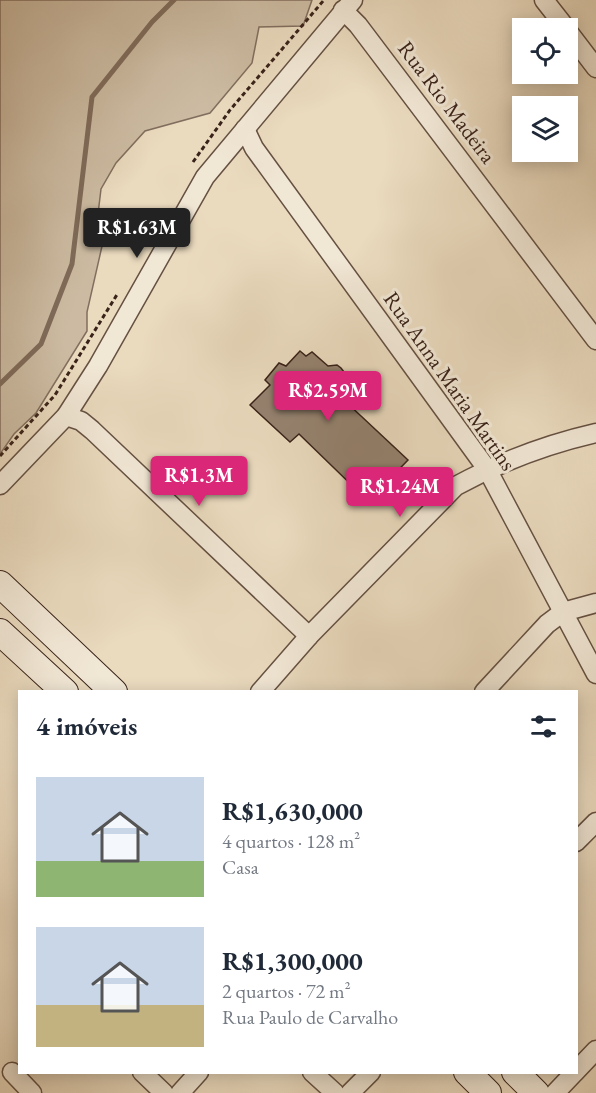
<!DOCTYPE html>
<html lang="pt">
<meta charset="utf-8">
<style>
body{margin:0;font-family:"EB Garamond",serif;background:#f2f2f3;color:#1f2937;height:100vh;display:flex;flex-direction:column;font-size:22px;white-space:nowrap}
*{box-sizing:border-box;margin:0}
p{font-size:20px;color:#747a83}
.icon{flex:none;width:33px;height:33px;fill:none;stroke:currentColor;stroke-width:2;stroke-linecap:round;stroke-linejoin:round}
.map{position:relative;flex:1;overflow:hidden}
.details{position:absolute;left:18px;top:690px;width:560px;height:384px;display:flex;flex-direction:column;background:#fff;border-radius:0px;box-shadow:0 3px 15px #0003}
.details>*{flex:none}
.buttons{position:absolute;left:512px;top:18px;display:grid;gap:12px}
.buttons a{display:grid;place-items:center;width:66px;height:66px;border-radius:0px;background:#fff;box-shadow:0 3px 15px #0003;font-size:30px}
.price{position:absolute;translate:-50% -51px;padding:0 14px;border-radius:6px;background:#db2777;color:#fff;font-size:20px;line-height:39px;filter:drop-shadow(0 2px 3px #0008)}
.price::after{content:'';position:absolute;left:50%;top:36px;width:18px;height:14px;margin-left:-9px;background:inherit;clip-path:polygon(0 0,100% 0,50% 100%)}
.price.current{background:#222;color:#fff}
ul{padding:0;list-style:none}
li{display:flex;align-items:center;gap:18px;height:150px;padding:0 18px}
li span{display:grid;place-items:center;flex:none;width:168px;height:120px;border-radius:0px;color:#555}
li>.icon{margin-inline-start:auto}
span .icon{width:72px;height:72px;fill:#fffc;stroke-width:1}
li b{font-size:26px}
h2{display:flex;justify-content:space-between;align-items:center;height:72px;padding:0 18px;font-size:26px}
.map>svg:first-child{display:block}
</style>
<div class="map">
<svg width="596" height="1093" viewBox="0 0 596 1093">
<rect width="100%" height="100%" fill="#eadabe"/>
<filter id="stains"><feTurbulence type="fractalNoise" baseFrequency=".00333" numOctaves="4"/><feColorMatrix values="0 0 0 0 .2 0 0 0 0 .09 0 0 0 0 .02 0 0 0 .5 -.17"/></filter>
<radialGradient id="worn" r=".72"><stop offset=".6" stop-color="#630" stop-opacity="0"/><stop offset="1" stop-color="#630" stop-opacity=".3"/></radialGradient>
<polygon fill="#ccbba2" stroke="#826e5e" stroke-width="1.5" points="0,0 312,0 303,26 259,27 252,63 210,113 145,131 116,163 101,189 98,214 105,233 87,312 87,331 36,413 14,434 0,454"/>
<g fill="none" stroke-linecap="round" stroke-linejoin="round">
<polyline stroke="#7f6b5a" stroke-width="5" points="0,384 41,344 72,264 92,97 152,22 174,0"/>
</g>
<polygon fill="#95826f" stroke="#392219" stroke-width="1.5" points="300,351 306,356 312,352 328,366 337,365 341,368 344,372 343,380 356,390 345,401 408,460 368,501 299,434 290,442 250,405 270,385 265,380 279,363 286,366"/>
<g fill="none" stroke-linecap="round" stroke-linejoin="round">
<g stroke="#655042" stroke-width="21">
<g id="street">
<polyline points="544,0 566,28"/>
<polyline points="343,10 358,25 596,340"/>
<polyline points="567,30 596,68"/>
<polyline points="245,129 254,148 487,469 596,674"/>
<polyline points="66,416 81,421 92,430 309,636"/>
<polyline points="0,485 66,416 98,366 205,177 353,0"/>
<path d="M260,692L309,636L456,486C500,462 548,444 596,433"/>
<polyline points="484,692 547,624 563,612 596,603"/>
<polyline points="576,842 596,822"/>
<polyline points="576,1071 596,1050"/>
<polyline points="12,1072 32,1093"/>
<polyline points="142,1072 164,1093"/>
<polyline points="312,1072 335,1093"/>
<polyline points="180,1093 199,1072"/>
<polyline points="350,1093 371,1072"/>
<polyline points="555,1093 575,1072"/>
</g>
</g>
<g stroke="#392219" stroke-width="28">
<g id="secondary">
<polyline points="0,584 114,692"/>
<polyline points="0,632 65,692"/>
<polyline points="467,1072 488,1093"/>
<polyline points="515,1072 536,1093"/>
</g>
</g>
<g stroke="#392219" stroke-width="3" stroke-dasharray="4.5 3" stroke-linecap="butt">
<polyline points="193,162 230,110 324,0"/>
<polyline points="0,456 55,395 118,293"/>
</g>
<use href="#street" stroke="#f1e7d5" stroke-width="18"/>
<use href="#secondary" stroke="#f1e7d5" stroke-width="26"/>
</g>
<g text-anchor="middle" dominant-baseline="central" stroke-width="6" stroke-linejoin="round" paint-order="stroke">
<g font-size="22" fill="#392219" stroke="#f1e7d5">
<text transform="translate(447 102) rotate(53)">Rua Rio Madeira</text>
<text transform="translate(450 381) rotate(55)">Rua Anna Maria Martins</text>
</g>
</g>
<rect width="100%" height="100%" filter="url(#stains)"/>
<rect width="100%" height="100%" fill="url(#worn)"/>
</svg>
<div class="buttons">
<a><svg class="icon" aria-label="locate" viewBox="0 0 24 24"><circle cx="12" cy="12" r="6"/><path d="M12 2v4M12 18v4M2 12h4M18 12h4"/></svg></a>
<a><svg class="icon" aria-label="layers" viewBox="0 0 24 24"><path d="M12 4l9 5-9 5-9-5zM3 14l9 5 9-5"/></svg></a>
</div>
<b class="price current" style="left:137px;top:259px">R$1.63M</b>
<b class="price" style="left:328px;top:422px">R$2.59M</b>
<b class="price" style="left:199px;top:507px">R$1.3M</b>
<b class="price" style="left:400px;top:518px">R$1.24M</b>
<section class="details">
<h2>4 imóveis<svg class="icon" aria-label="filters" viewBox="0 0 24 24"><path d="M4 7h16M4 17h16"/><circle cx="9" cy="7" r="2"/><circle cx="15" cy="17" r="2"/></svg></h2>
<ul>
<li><span style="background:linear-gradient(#c9d6e8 70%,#8fb573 0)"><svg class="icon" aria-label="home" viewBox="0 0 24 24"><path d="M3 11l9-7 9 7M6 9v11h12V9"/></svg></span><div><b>R$1,630,000</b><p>4 quartos · 128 m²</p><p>Casa</p></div></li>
<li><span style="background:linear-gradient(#c9d6e8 65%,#c2b280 0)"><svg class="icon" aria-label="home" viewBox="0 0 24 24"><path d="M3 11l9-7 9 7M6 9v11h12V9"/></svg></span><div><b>R$1,300,000</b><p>2 quartos · 72 m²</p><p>Rua Paulo de Carvalho</p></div></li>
</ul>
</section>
</div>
